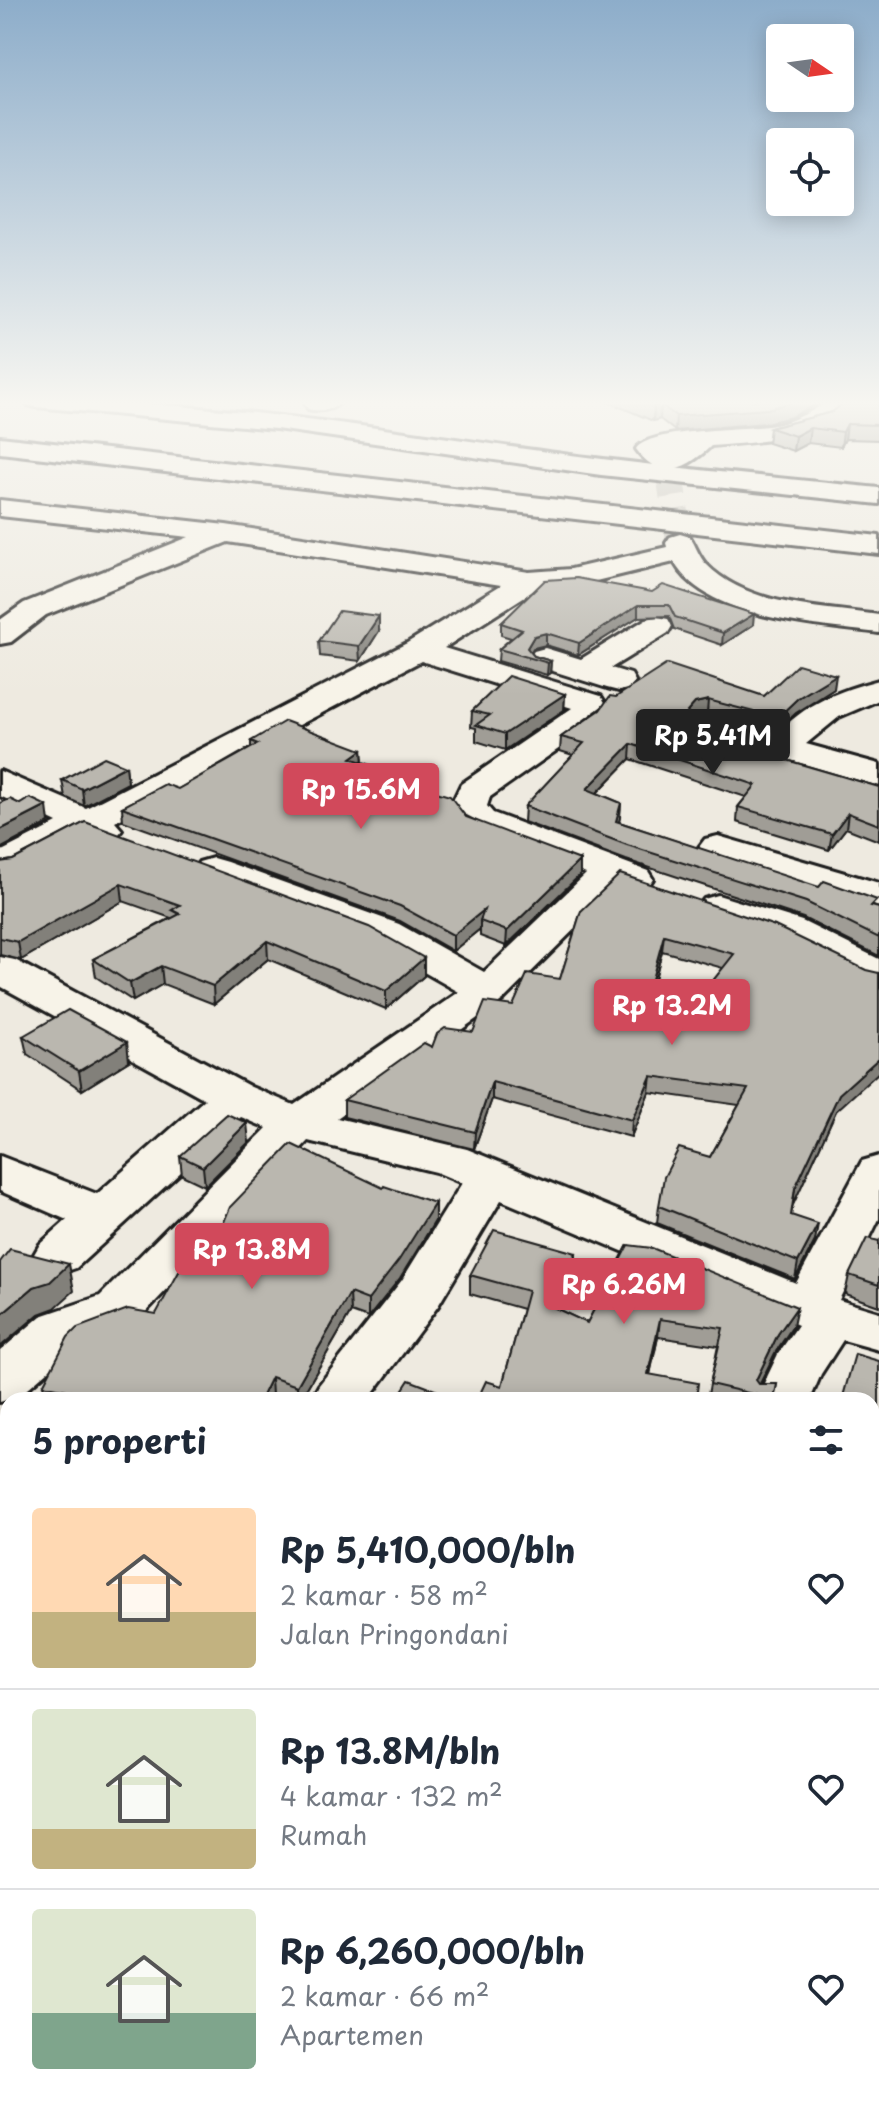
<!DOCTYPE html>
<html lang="id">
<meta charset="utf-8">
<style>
body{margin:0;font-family:"Playpen Sans",sans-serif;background:#f6f6f7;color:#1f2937;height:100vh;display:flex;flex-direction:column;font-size:30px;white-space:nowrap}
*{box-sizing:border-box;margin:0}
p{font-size:26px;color:#747a83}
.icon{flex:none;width:44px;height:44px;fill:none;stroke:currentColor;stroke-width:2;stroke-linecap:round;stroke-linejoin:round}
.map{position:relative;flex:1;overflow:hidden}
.sheet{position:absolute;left:0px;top:1392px;width:880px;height:714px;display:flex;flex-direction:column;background:#fff;border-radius:24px 24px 0 0;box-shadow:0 4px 20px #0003}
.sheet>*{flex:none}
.needle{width:52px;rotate:103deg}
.controls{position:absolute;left:766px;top:24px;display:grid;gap:16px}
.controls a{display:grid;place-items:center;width:88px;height:88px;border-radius:8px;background:#fff;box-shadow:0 4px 20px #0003;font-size:40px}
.price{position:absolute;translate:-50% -68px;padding:0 18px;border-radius:8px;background:#d1495b;color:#fff;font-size:26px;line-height:52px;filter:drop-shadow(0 2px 4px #0008)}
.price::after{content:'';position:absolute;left:50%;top:48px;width:24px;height:18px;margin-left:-12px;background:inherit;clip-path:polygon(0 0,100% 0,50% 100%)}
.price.selected{background:#222;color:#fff}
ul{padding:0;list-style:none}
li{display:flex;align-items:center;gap:24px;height:200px;padding:0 32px}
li+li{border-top:2px solid #e0e1e3}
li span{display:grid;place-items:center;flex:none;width:224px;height:160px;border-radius:8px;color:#555}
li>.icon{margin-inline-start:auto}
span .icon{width:96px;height:96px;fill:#fffc;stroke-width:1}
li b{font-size:34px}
h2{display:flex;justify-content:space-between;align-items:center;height:96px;padding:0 32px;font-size:34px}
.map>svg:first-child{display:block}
</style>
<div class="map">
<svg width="879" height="2105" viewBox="0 0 879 2105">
<rect width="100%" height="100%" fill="#eeeae0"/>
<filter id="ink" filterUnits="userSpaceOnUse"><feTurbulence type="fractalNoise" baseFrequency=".0125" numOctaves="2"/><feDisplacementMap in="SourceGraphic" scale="16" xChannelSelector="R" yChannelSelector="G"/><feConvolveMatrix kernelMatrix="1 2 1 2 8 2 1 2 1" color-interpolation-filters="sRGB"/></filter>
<g filter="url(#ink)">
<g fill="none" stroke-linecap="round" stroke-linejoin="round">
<polyline stroke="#c4c1b9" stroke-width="27" stroke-dasharray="27 13" stroke-linecap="butt" points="669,470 680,543"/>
<g stroke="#1c1c1c" stroke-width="6">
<g id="minor">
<path d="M308,400H342C335,410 319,412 308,409L305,404Z"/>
<path d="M830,400H858C830,440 754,442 711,446C686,470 659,482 636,449C651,427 751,431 780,424C798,419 814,410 830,400Z"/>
<path d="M0,500L226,525L529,572L571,569L667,547L666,543L670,537L680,534L690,537C696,546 699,557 706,564C748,607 823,607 879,615V633C821,625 706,620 674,562L571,587L536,589L444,648L601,696L608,707L597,722L490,797L487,806L493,813L648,871L653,879L648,887L634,891L618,886L503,1000L337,1118L467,1149L796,1283L862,1161L879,1156V1219L839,1300L879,1312V1350L843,1340L821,1374L810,1400H756L778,1354L798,1325L501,1200L438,1306L368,1400H311L319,1385L402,1280L462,1183L436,1172L308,1141L136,1322L79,1344L19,1396L0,1402V1351L41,1316L100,1296L267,1128L241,1117L76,1268L58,1274L40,1268L33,1256L40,1244L67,1220L0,1191V1156L97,1194L205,1099L0,986V957L15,960L251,1087L294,1105L459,992L371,942L199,878L194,870L199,862L213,858L227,862L399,924L484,972L586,874L467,829L450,807L461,784L572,708L421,661L115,822L122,830L116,838L103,841L87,837L14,875L0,878V852L57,823L0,796V771L86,808L407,643L501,585L228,542L46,615L11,642L0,644V620L24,603L189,537L0,516Z"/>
<polygon points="657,617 668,619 672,626 668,633 611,668 631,674 635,681 631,688 619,691 607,688 534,665 529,658 534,651 545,648 581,659 646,619"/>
<path d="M879,680V700L839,717L806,744L879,764V786L694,734L689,727L694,720L706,717L776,736C803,704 840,690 879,680Z"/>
<polygon points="718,836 879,883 879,907 705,855 699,847 705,839"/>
<polygon points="718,895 802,921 879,959 879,987 864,984 774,939 704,915 698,907 704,899"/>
<polygon points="872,1629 879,1631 879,1693 872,1690"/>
</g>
</g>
<g stroke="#1c1c1c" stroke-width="6">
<g id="highway">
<path d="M24,400C200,399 374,428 548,452C658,467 769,477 879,488V504L601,475L276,429L36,407L28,405Z"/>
<polygon points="0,437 879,536 879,554 0,453"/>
</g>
</g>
<use href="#minor" fill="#f7f3e8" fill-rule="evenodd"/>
<use href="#highway" fill="#f7f3e8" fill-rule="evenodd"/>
</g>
<g fill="#a09d96" stroke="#1c1c1c" stroke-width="2" fill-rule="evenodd">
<polygon points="604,400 824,400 792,417 766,423 675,431 660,419 653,421"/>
<polygon points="879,400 879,440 845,439 841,447 808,443 793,451 768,443 770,428"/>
<polygon points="576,578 753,625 722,645 674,629 669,616 638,617 578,655 546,645 533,648 531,653 534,656 551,661 550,673 547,675 498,661 499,649 511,638 501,635 501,623"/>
<polygon points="379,631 360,661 320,656 319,641"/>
<polygon points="834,689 796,713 775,733 707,714 693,717 692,719 695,722 755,739 753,750 879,787 879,841 846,828 829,850 737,822 738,807 746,797 630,759 597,793 621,803 619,822 879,908 879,956 803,918 626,860 524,822 525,806 573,755 560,751 561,737 616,697 764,696"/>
<polygon points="565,694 564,710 505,750 476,741 476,728 471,727 472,711"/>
<polygon points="251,741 362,750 363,762 401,777 401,782 580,875 506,946 480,936 480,929 453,951 400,921 123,821 122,807 178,789 251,747"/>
<polygon points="126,766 128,783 84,806 65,797 62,780"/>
<polygon points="85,822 424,976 386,1009 268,959 214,1004 163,984 133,1001 96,977 93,959 171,918 123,901 21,960 0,955 0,862 13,860"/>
<path d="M581,911L775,926L836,1111L793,1204L791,1215L815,1241L795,1279L657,1223L659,1206L710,1157L739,1105L649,1092L631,1137L492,1099L474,1149L344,1117V1100L432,1047L473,1032L513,1006L560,979ZM662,951L723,968L696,1002L651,994Z"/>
<polygon points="23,1036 129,1061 82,1090 27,1054"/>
<polygon points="249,1142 205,1186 182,1175 180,1156"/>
<polygon points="435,1221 400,1278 368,1318 351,1312 300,1400 286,1400 272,1396 270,1400 46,1400 43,1385 156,1314 208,1261"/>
<polygon points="879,1241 879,1306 845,1294 849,1275"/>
<polygon points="628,1245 793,1326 775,1353 760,1384 777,1384 774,1400 707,1400 710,1384 718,1346 658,1337 650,1374 502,1386 523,1309 470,1294 470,1275 576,1253 575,1272 559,1310 587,1323"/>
<polygon points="879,1361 879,1484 872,1482 872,1400"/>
<polygon points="872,1493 879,1496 879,1594 872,1592"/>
<polygon points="8,1512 8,1627 0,1620 0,1518"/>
<polygon points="0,1711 8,1719 8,1936 0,1927"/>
<polygon points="872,1867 879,1870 879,1978 872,1975"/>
<polygon points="573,2098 586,2098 582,2104"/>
<polygon points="738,2098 872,2098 879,2105 755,2105"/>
</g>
<g fill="#82807a" stroke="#1c1c1c" stroke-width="2">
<polygon points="798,400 824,400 792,417 766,423 675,431 676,416"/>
<polygon points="661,405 660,419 653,421 654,406"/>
<polygon points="847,424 845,439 841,447 843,432"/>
<polygon points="810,428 808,443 793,451 795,436"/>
<polygon points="638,605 638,617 578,655 579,643"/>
<polygon points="754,614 753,625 722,645 723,633"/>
<polygon points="379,616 379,631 360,661 359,646"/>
<polygon points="546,633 546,645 533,648 528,657 527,648 534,636"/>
<polygon points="551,661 550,673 547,675 548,663"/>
<polygon points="836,675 834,689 796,713 775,733 777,718 798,698"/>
<polygon points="565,694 564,710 505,750 505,734"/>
<polygon points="708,700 707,714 693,717 686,727 687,712 695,703"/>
<polygon points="755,739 753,754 742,747"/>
<polygon points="631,744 630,759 586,804 587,789"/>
<polygon points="362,750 363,765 351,758"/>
<polygon points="126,766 128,783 84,806 82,789"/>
<polygon points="621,803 620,818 615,836 616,821"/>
<polygon points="47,806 49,823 0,849 0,830"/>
<polygon points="848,813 846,828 829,850 832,834"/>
<polygon points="580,860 580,875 506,946 507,931"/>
<polygon points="121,884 123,901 21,960 18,942"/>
<polygon points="484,910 480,921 480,929 453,951 453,935"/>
<polygon points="664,935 662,951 647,1010 648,994"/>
<polygon points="267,941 268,959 214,1004 213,986"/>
<polygon points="424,958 424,976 386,1009 386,991"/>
<polygon points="161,966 163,984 133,1001 130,983"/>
<polygon points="127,1042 129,1061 82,1090 79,1071"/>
<polygon points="879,1058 879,1072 836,1111 793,1205 795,1188 839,1094"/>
<polygon points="651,1076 649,1092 631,1137 632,1120"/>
<polygon points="492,1082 492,1099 474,1149 475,1132"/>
<polygon points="247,1123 249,1142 205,1186 203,1167"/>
<polygon points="435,1203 435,1221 400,1278 368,1318 368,1300"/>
<polygon points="818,1224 815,1241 795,1279 798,1262"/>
<polygon points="576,1253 575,1272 552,1326 553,1307"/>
<polygon points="69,1264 74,1291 55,1308 39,1314 0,1347 0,1316 34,1287"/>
<polygon points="350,1293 351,1312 300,1400 298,1400 297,1386"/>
<polygon points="797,1307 793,1326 775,1353 755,1394 756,1380 778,1334"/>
<polygon points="660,1319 658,1337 646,1393 648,1374"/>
<polygon points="271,1377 272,1396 270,1400 260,1400"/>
<polygon points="879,1717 879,1729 872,1740 872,1729"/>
<polygon points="76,2098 105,2098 97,2105 69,2105"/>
<polygon points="331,2098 342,2098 338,2105 328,2105 328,2102"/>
</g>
<g fill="#bab7af" stroke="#1c1c1c" stroke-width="2" fill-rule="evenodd">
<polygon points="639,400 798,400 794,402 767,409 676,416 661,405 654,406"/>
<polygon points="847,400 879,400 879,425 847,424 843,432 810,428 795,436 770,428 832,412"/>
<polygon points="576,578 652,592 663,585 754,614 723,633 675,617 669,605 638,605 579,643 546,633 534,636 527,648 534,656 551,661 548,663 499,649 522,630 501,623 545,580"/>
<polygon points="339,611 379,616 359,646 319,641"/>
<polygon points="667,664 764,696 798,664 836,675 798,698 777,718 708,700 695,703 687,712 695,722 755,739 742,747 879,787 879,825 848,813 832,834 738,807 756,785 631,744 587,789 621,803 616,821 819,887 824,881 877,900 871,906 879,908 879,938 806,902 627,845 525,806 584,743 561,737 600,710 610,696 616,697"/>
<polygon points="508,676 565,694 505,734 476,725 490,715 472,711"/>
<polygon points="285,721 362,750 351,758 401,777 396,780 450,796 466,817 580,860 507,931 480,921 484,910 453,935 400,906 122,807 165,784 178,789 258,744 251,741"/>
<polygon points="104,757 126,766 82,789 62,780"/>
<polygon points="30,798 47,806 0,830 0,803 10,799 20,804"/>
<polygon points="85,822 369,927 424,958 386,991 267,941 213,986 161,966 130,983 93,959 180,914 172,910 180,905 121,884 18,942 0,938 0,862 13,860"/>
<path d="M620,874L775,926L866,970L879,973V1058L839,1094L795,1188L791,1215L818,1224L798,1262L659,1206L664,1177L679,1148L710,1157L748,1089L651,1076L632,1120L492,1082L475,1132L344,1100L424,1043L432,1047L437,1034L445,1028L473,1032L485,1002L513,1006L527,974L560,979L581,911ZM664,935L734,954L696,1002L648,994Z"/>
<polygon points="68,1010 127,1042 79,1071 23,1036"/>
<polygon points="227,1114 247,1123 203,1167 180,1156"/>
<polygon points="291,1144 383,1188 384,1186 435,1203 399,1260 368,1300 350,1293 297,1386 271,1377 260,1400 115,1400 43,1385 68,1337 77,1328 128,1309 156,1314 187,1257 208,1261 230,1207"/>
<polygon points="494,1230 576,1253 553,1307 587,1323 628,1245 652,1248 797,1307 778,1334 756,1380 759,1384 777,1384 774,1399 710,1384 723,1328 660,1319 648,1374 698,1383 696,1400 477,1400 486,1381 502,1386 528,1291 470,1275"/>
<polygon points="867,1238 879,1241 879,1285 849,1275"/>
<polygon points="10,1249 69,1264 50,1282 34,1287 0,1316 0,1262"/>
<polygon points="855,1354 879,1361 879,1463 872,1462 872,1400 842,1400"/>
<polygon points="409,1380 461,1400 396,1400"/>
<polygon points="872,1493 879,1496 879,1573 872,1571"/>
<polygon points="8,1512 8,1612 0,1605 0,1518"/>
<polygon points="872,1671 879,1675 879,1717 872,1729"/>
<polygon points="0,1711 8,1719 8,1921 0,1912"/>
<polygon points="872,1867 879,1870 879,1956 872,1954"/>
<polygon points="8,1973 8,2098 76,2098 69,2105 0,2105 0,1980"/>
<polygon points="872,2031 879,2034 879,2105 802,2105 786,2098 872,2098"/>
<polygon points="253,2098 331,2098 328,2102 332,2105 248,2105"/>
</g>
</g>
<linearGradient id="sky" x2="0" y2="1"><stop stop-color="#8dadca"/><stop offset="0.58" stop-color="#f7f6f1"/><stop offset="1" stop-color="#f7f6f1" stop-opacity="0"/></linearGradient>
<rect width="879" height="695" fill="url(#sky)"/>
</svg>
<div class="controls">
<a><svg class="needle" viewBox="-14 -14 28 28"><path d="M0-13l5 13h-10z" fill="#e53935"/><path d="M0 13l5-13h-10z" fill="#747a83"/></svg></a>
<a><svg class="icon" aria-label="locate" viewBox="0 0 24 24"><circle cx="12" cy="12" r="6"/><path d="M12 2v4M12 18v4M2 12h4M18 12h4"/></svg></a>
</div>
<b class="price selected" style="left:713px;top:777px">Rp 5.41M</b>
<b class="price" style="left:361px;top:831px">Rp 15.6M</b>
<b class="price" style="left:672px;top:1047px">Rp 13.2M</b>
<b class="price" style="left:252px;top:1291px">Rp 13.8M</b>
<b class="price" style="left:624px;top:1326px">Rp 6.26M</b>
<section class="sheet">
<h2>5 properti<svg class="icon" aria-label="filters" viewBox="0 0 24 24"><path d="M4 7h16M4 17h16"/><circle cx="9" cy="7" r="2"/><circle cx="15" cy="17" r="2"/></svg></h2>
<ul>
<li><span style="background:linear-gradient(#ffd9b3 65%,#c2b280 0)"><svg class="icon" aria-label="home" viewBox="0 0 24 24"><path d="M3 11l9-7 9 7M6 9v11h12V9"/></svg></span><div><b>Rp 5,410,000/bln</b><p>2 kamar · 58 m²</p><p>Jalan Pringondani</p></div><svg class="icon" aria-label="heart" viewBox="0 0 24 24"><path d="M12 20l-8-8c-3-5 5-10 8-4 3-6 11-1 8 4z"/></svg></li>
<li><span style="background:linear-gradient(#dfe7d0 75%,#c2b280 0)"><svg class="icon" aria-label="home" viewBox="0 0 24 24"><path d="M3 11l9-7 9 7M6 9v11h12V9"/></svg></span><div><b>Rp 13.8M/bln</b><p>4 kamar · 132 m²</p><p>Rumah</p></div><svg class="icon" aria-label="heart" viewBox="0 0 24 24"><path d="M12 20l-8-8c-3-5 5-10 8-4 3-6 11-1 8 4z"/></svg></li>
<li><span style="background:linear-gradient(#dfe7d0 65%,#7fa58c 0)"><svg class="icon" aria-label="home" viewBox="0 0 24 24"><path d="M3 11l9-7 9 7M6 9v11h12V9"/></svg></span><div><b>Rp 6,260,000/bln</b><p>2 kamar · 66 m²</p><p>Apartemen</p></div><svg class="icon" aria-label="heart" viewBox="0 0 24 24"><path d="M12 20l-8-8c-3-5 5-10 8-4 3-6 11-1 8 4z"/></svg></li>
</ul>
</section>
</div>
